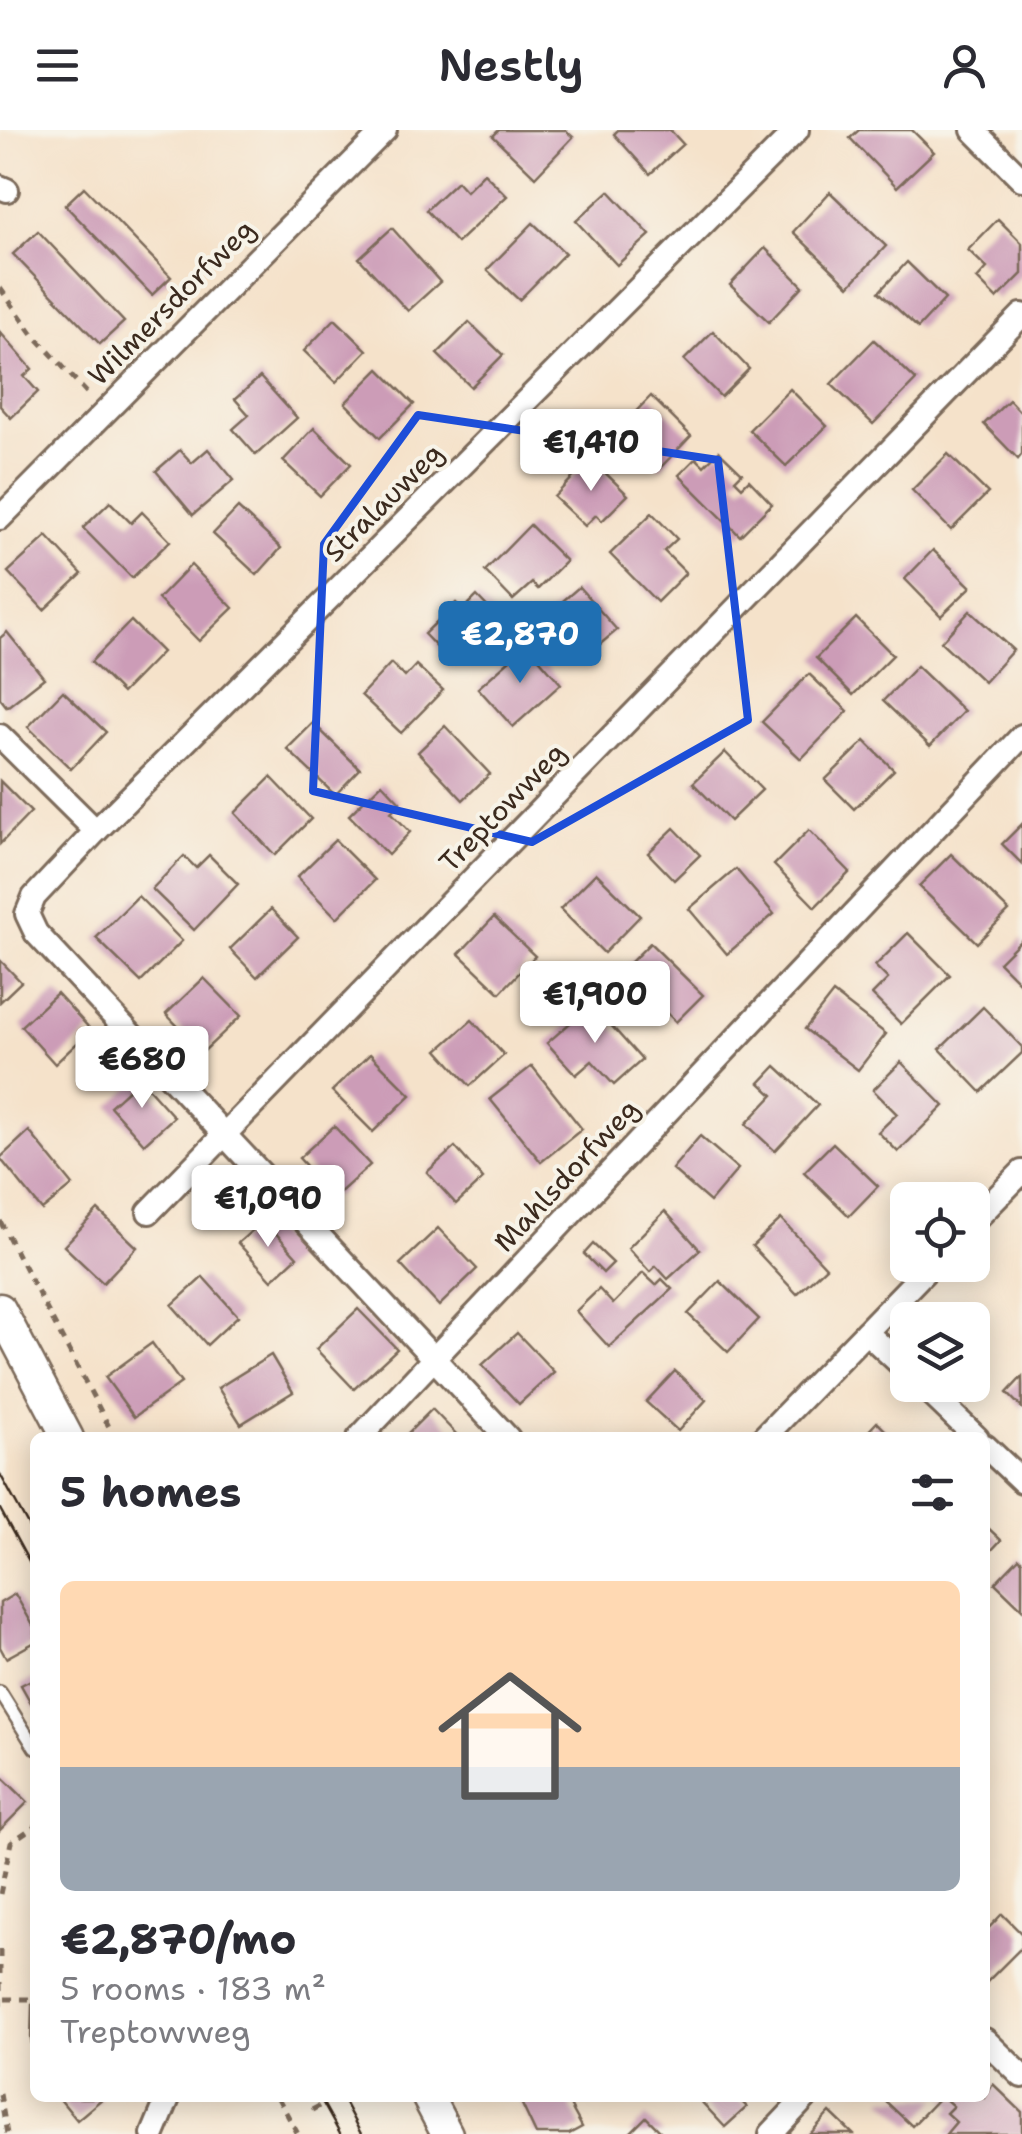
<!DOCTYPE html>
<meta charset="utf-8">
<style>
body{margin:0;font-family:"Shantell Sans",sans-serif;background:#f2f2f3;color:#2b2b33;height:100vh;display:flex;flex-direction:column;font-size:38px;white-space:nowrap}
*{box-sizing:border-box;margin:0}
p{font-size:32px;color:#7c7c81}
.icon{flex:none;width:55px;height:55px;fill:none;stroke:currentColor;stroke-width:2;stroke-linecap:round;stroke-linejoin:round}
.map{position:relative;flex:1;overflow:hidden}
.side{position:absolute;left:30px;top:1302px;width:960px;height:670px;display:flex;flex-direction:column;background:#fff;border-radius:15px;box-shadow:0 5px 25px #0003}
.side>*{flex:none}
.buttons{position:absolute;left:890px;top:1052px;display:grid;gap:20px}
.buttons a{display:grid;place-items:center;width:100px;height:100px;border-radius:15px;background:#fff;box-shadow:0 5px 25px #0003;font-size:50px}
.price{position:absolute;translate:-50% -85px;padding:0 22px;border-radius:10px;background:#fff;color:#222;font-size:32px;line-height:65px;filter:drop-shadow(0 2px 5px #0008)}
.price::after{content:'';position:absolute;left:50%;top:60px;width:30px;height:22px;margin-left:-15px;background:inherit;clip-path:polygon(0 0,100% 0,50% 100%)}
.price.selected{background:#1f6fb2;color:#fff}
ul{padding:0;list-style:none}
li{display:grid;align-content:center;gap:20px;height:530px;padding:0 30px}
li+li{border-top:2px solid #e1e1e2}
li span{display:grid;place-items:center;height:310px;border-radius:15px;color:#555}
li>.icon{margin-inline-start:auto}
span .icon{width:180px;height:180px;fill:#fffc;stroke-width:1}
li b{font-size:42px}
h2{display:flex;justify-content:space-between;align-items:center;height:120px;padding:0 30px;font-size:42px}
header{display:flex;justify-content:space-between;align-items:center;height:130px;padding:0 30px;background:#fff;font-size:45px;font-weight:600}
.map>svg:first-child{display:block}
</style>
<header><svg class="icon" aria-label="menu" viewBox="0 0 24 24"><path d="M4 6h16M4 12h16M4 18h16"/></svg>Nestly<svg class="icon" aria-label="person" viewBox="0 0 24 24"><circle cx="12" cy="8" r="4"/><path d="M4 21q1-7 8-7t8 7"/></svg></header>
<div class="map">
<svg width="1022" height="2004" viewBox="0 0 1022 2004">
<rect width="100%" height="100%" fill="#f7f3e8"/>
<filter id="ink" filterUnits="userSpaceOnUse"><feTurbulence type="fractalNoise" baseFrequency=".01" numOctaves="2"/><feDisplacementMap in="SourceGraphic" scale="20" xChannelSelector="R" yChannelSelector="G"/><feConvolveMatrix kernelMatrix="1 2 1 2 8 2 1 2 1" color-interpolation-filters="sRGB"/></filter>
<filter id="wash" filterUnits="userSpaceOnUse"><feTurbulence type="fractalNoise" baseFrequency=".0048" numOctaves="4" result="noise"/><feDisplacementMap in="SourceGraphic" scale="40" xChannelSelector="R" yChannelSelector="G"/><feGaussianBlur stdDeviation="2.25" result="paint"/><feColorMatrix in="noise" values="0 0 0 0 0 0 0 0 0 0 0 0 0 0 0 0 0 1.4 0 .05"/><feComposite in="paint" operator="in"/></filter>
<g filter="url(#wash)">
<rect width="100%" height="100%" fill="#f5e2ca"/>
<g id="blocks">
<g fill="#cc9cb7">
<polygon points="499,0 565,0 573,7 535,47 493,6"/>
<polygon points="618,0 670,0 683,14 650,44 614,4"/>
<polygon points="859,0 912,0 934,22 897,57 850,8"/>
<polygon points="484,43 507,66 457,113 426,80 457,51 466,61"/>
<polygon points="84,57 171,147 152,165 65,75"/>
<polygon points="609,61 650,105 617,135 576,91"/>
<polygon points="830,62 886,116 849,156 793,102"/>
<polygon points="998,89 1022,113 1022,144 997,169 977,149 987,138 968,120"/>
<polygon points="533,93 565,123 519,170 487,140"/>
<polygon points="392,98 440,152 408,181 359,128"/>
<polygon points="38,101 124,192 100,214 13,124"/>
<polygon points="765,118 803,156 769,192 730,155"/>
<polygon points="907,132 945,169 918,198 879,162"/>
<polygon points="335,189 367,220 336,252 304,221"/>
<polygon points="469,192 503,225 471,257 437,224"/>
<polygon points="713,201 749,239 721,267 684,230"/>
<polygon points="0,202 32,239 24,246 38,262 11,288 0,276"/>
<polygon points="874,210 916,250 873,294 831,254"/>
<polygon points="379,239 414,274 380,308 345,273"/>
<polygon points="260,247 297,288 256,325 233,299 249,285 235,269"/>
<polygon points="790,259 827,296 786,336 749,300"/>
<polygon points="651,266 691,306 660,338 620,298"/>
<polygon points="1009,270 1022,284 1022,324 1018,329 984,294"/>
<polygon points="314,298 351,334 320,366 283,331"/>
<polygon points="208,319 234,350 193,385 156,341 180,320 192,333"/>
<polygon points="719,321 742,343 735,350 742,357 749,350 772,374 740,406 679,345 696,328 704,336"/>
<polygon points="948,324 988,363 951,400 912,360"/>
<polygon points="591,329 628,365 602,391 596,385 585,396 554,367"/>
<polygon points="110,372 131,393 142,382 170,411 132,448 83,398"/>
<polygon points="238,378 281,418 257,445 213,404"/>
<polygon points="652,383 677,409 664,421 686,443 657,472 610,424"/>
<polygon points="530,395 566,431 538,459 532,453 513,470 485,441"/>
<polygon points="47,406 82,444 44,480 8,442"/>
<polygon points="933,420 971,457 941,486 905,449"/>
<polygon points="191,435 233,478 199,511 158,469"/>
<polygon points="579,457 617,500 598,516 583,498 563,516 541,490"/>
<polygon points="477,466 500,490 453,534 424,504 456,473 463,480"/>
<polygon points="970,481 1013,520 984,552 941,512"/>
<polygon points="856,488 893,525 853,565 816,528"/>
<polygon points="131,491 162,522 122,563 91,532"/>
<polygon points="7,502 44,548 7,577 0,568 0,508"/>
<polygon points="527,515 561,554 513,597 478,558"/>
<polygon points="391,533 405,547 416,535 443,560 401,603 361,565"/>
<polygon points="917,536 964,581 930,616 883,571"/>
<polygon points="809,544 848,581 801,629 762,592"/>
<polygon points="63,561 106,602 71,639 28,597"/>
<polygon points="313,593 360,639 335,665 287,619"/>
<polygon points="445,596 490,644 463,670 418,622"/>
<polygon points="865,611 894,640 854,679 825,650"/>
<polygon points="725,622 762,660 730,691 693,653"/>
<polygon points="271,647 311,689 275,725 235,683"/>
<polygon points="0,651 31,682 0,714"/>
<polygon points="382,653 400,672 391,682 410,702 388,725 349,685"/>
<polygon points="1022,694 1022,734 1002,714"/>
<polygon points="674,698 700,725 674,750 648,723"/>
<polygon points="809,700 850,742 815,777 774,735"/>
<polygon points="335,710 375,750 337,788 297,747"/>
<polygon points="951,724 1009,781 977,813 919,756"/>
<polygon points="209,725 238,754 194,800 152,759 184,726 196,738"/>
<polygon points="736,739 774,784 727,824 689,779"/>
<polygon points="596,743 640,786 604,823 560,779"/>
<polygon points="138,766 182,811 141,852 96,808"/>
<polygon points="271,779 298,807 257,847 230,819"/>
<polygon points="494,787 535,826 500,863 459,824"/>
<polygon points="908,803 950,845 901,894 872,865 888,849 875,836"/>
<polygon points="1022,809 1022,855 999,832"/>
<polygon points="650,813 703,865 676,892 624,839"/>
<polygon points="0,830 21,852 0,872"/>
<polygon points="204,848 241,886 203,922 166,884"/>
<polygon points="57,863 91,900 55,934 21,896"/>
<polygon points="833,863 886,904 858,940 805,899"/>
<polygon points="592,874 642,930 614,955 592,931 576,945 547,913"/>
<polygon points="983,877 1022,917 1022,923 981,962 940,919"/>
<polygon points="472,890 504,925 470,956 438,920"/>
<polygon points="370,924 411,965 373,1002 332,961"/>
<polygon points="901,932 944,976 898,1022 878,1002 897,984 873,960"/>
<polygon points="532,936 582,999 541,1032 490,969"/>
<polygon points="776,936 818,975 775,1021 746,994 773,965 760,953"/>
<polygon points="140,949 174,987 144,1014 110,976"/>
<polygon points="334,996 370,1035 335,1067 299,1028"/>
<polygon points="29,1001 73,1055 42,1080 0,1028"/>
<polygon points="700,1006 738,1039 710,1072 672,1039"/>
<polygon points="833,1013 878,1056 849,1086 804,1042"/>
<polygon points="455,1017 483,1049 456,1074 427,1042"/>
<polygon points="98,1080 137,1117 103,1153 64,1116"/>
<polygon points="665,1081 700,1120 668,1149 656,1136 650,1142 628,1118"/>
<polygon points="781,1089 826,1137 797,1164 752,1116"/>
<polygon points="264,1090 297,1127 272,1150 238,1113"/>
<polygon points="438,1098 477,1139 439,1176 400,1134"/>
<polygon points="593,1114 613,1133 603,1143 584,1124"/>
<polygon points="643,1143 656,1155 662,1149 672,1159 609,1217 576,1181 599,1159 613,1174"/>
<polygon points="203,1147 238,1186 207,1215 172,1175"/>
<polygon points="720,1151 759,1189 728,1222 688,1184"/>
<polygon points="358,1179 397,1219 354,1259 316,1219"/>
<polygon points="517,1203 554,1242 519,1274 482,1235"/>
<polygon points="152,1213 181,1253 134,1287 105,1247"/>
<polygon points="271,1225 293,1262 241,1294 218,1258"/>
<polygon points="675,1241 706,1270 678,1301 646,1272"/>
<polygon points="1022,1247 1022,1278 1007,1263"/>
<polygon points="432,1279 460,1308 403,1308"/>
<polygon points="877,1292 893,1308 862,1308"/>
<polygon points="985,1395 1001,1410 985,1427"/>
<polygon points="1019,1428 1022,1431 1022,1479 995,1453"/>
<polygon points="15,1464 35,1499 35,1512 6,1528 0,1517 0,1473"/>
<polygon points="35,1548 35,1580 21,1555"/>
<polygon points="0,1645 28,1672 0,1700"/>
<polygon points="1002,1784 1022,1804 1022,1817 985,1854 985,1802"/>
<polygon points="32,1874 35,1874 33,1921 31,1909"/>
<polygon points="993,1954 1022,1982 1022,2004 946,2004 956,1992 946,1983 953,1976 944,1968 985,1968"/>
<polygon points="59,1968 103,1968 77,1990"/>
<polygon points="519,1968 566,1968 582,1997 569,2004 536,2004"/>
<polygon points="698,1968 738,1968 747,1977 725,1997"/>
<polygon points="882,1968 939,1968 912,1996"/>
<polygon points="830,1982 853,2004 810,2004"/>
<polygon points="646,1987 663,2004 629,2004"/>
</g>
</g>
</g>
<g filter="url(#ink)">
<use href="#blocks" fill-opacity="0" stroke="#7c6a5a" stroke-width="2.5"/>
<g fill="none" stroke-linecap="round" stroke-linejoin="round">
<g stroke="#7c6a5a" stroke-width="16">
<polyline id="service" points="0,1562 35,1618"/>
</g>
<g stroke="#7c6a5a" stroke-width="28">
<g id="minor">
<polyline points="973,0 1022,49"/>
<polyline points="0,57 7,60"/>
<polyline points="0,388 385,0"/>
<polyline points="0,606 96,701 34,767 27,784 36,803 508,1308"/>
<polyline points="96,701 797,0"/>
<polyline points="149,1082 1022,185"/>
<polyline points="972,1093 1022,1042"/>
<polyline points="866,1202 908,1241"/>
<polyline points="922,1255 977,1308"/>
<polyline points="359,1308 1022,606"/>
<polyline points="763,1308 931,1135"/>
<polyline points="985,1316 1022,1351"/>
<polyline points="985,1910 1022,1946"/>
<polyline points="153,2004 168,1968"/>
<polyline points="771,2004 805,1968"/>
</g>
</g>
<g stroke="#7c6a5a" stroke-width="35">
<g id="tertiary">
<polyline points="0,1179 68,1308"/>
<polyline points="428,1968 447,2004"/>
</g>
</g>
<g stroke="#7c6a5a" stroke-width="5" stroke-dasharray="8 8" stroke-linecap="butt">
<polyline points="0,158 33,204 87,263"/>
<polyline points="0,1091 115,1308"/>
<polyline points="0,1764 11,1712 35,1696"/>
<polyline points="0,1820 0,1883"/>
<polyline points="5,1869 32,1869"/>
<polyline points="0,1964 7,2004"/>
<polyline points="278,1968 298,2004"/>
<polyline points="312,1980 321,1975 316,1968"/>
</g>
<use href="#service" stroke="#fff" stroke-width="11"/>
<use href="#minor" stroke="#fff" stroke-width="22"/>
<use href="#tertiary" stroke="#fff" stroke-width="30"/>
<g stroke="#3b2a1e" stroke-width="2.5">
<polyline points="0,1344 35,1408"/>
<polyline points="0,1379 35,1443"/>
<polyline points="320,1968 340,2004"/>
<polyline points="342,1968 361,2004"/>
</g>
</g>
</g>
<path fill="none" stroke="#1d4ed8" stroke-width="8" stroke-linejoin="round" d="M418,285L718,330L748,590L532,712L313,661L324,414Z"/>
<g text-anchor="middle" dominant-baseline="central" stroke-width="8" stroke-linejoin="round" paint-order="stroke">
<g font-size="28" fill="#3b2a1e" stroke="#f7f3e8">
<text transform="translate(171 172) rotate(-45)">Wilmersdorfweg</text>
<text transform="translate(383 372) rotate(-45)">Stralauweg</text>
<text transform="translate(502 677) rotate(-46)">Treptowweg</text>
<text transform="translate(566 1045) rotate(-47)">Mahlsdorfweg</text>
</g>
</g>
</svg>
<div class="buttons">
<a><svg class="icon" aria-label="locate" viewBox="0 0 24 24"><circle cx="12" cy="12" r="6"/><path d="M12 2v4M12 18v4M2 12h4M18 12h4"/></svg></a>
<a><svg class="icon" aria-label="layers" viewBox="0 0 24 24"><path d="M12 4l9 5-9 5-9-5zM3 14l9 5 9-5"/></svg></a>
</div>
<b class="price" style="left:591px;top:364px">€1,410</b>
<b class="price selected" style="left:520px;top:556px">€2,870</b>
<b class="price" style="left:595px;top:916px">€1,900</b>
<b class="price" style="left:142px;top:981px">€680</b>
<b class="price" style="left:268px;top:1120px">€1,090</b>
<section class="side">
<h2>5 homes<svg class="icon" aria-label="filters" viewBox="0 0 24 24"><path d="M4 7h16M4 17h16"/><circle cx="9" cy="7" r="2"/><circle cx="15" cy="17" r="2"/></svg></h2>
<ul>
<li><span style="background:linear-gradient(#ffd9b3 60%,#9aa5b1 0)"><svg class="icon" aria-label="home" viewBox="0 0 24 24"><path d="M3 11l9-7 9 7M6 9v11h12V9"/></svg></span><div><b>€2,870/mo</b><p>5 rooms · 183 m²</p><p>Treptowweg</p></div></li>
</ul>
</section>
</div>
